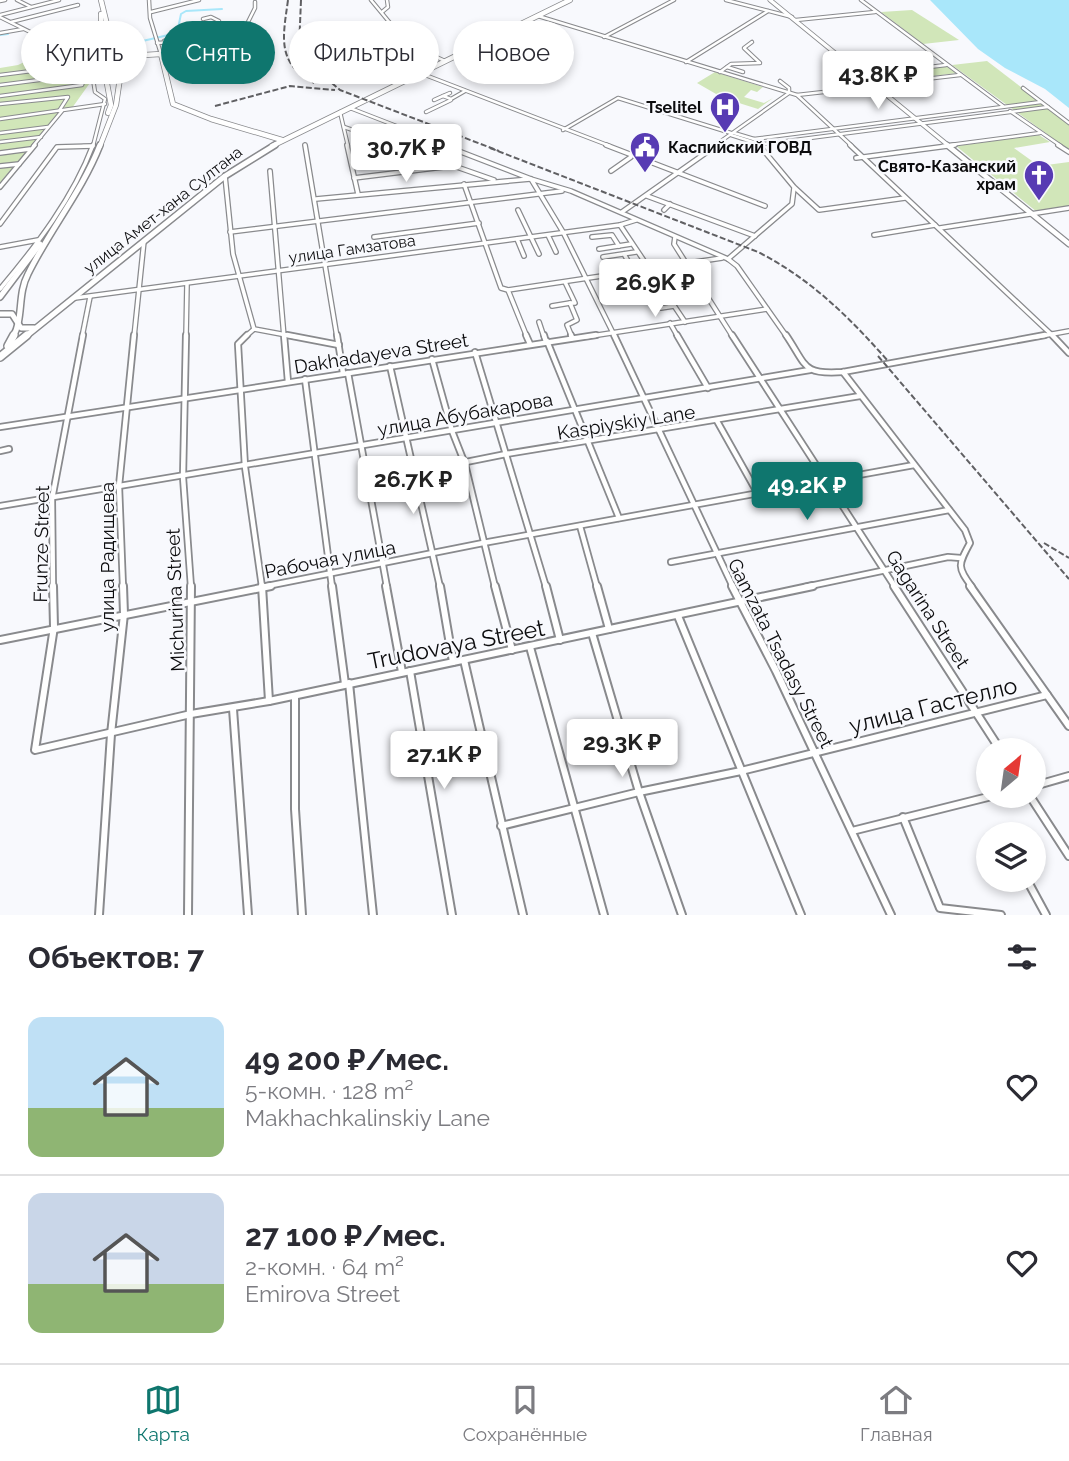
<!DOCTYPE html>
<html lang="ru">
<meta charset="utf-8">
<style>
body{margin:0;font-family:Raleway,sans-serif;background:#f2f2f3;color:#2b2b33;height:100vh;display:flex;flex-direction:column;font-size:26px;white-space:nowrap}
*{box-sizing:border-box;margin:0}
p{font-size:23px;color:#7c7c81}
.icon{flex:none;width:38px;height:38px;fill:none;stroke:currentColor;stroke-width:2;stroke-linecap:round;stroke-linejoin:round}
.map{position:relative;height:915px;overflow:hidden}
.panel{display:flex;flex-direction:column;background:#fff;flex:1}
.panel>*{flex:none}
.guide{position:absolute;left:21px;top:21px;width:700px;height:63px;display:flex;gap:14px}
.needle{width:46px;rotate:29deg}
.fabs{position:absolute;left:976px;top:738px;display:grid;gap:14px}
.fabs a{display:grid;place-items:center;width:70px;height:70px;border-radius:50%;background:#fff;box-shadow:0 4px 10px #0003;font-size:35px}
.price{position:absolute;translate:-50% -60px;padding:0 16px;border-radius:7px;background:#fff;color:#222;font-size:23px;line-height:46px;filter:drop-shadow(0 2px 4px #0008)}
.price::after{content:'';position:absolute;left:50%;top:42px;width:21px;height:16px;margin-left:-10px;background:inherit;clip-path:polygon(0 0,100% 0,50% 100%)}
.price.selected{background:#0f766e;color:#fff}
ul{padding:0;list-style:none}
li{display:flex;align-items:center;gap:21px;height:175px;padding:0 28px}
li+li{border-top:2px solid #e1e1e2}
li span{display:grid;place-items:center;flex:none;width:196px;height:140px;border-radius:14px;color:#555}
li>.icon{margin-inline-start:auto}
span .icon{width:84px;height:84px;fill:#fffc;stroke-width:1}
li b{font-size:30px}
h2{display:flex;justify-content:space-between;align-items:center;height:84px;padding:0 28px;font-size:30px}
.pill{padding:0 24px;border-radius:32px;background:#fff;box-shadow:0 4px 10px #0003;font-size:24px;line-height:63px}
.pill.selected{background:#0f766e;color:#fff}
.tabs{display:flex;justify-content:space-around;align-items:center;height:98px;border-top:2px solid #e1e1e2;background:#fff;font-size:19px;color:#7c7c81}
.tabs a{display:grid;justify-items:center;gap:4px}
.tabs .selected{color:#0f766e}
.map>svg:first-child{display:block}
</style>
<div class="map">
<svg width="1069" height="915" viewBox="0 0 1069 915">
<rect width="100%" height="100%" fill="#f8f9fd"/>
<g fill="#d1e6b9">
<polygon points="912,10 959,40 923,44 881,12"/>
<polygon points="74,54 89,67 92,80 72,108 61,109 0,186 0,68 18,65 37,56"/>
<polygon points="987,61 1069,124 1069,150 952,65"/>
<polygon points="946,66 957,73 878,83 867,75"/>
<polygon points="715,72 763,87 757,92 751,90 744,97 764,103 773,98 758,109 723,98 697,83"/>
<polygon points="1039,135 1050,142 1014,148 1039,166 1069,162 1069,207 1037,212 956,146"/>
</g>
<polygon fill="#a9e7fa" points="930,0 1069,0 1069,108 1045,89 1005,68 978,49"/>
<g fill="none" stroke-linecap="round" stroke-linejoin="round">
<g stroke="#a9e7fa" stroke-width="2">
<polyline points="0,35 8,34"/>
<polyline points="121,46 177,33 181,14 186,11 222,9"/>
</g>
<g stroke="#898a8d" stroke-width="4.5">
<g id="street-far3">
<polyline points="17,0 31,7"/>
<polyline points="149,0 150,18 161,54"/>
<polyline points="371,0 400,35 421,50 445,61"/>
<polyline points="726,0 792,17"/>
<polyline points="861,0 1003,106"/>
<polyline points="0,1 5,0"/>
<polyline points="151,12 199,0"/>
<polyline points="382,12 388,7 387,0"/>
<polyline points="0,15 59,0"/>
<polyline points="538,16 797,95 852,146"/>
<polyline points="0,17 105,69"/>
<polyline points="796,20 875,12"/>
<polyline points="11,22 78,5"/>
<polyline points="0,33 23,29"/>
<polyline points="604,37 674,0"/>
<polyline points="164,41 215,25 219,21 211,17 203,19"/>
<polyline points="157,43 240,38 255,8 255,2"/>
<polyline points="84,56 102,51"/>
<polyline points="81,57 81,61 91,66 95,92 105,99 93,146"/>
<polyline points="28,62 76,55"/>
<polyline points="686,62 768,11"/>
<polyline points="727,67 743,72"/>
<polyline points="720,72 731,64 760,63 744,48 752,42"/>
<polyline points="420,73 610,146"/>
<polyline points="0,75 87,64"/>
<polyline points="862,75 946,65"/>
<polyline points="0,85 86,74 82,85 0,96"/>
<polyline points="874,85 960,75"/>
<polyline points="1023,88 1069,123"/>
<polyline points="450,93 443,96 451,99 465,91"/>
<polyline points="797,95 868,87"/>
<polyline points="434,100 443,96"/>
<polyline points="0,104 68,97 59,111"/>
<polyline points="350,108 448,146"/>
<polyline points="1010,111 1061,146"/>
<polyline points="340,112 348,146"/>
<polyline points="426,112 451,100"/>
<polyline points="0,119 105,104"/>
<polyline points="344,127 399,146"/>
<polyline points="563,130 618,98 731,133"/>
<polyline points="0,133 48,127"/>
<polyline points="734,133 754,139 760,146"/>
<polyline points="731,135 756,143"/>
<polyline points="754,139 1041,102"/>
<polyline points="0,142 41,137"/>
<polyline points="757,145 1048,107"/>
<polyline points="33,146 62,111"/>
<polyline points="83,146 93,146"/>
<polyline points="714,146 789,93 789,88 780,81"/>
<polyline points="942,146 1040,133"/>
</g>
</g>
<g stroke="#898a8d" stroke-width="6">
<g id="street-far2">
<polyline points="305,145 337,337"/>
<polyline points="347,145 358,194"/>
<polyline points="394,145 494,180"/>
<polyline points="443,145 531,179 571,191 728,259 737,266 787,337"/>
<polyline points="606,145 765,206"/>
<polyline points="757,145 761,145"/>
<polyline points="759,145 794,187 819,210 905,198"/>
<polyline points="850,145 1054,337"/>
<polyline points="1058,145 1069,152"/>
<polyline points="0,153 30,149"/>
<polyline points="391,157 404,164 409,171"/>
<polyline points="856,158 955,145"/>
<polyline points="0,166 19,164"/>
<polyline points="270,171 284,337"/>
<polyline points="611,171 631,157"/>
<polyline points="225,176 233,254 254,329 297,337"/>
<polyline points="354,178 451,166"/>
<polyline points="531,179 563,232 615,337"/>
<polyline points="464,184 501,288 508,290 527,337"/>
<polyline points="0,187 35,145"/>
<polyline points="647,196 755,236"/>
<polyline points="316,199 530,179"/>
<polyline points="518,210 539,254"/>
<polyline points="664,210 670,204"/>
<polyline points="622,212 717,145"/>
<polyline points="0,224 57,147 93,146"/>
<polyline points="620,225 685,322"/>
<polyline points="940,228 1069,208"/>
<polyline points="230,232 562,191"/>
<polyline points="548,235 556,252"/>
<polyline points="874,235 935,225"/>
<polyline points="374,237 479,223"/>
<polyline points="592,237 612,235 619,246"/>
<polyline points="675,237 674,244 733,337"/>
<polyline points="517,239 524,256"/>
<polyline points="0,247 38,240"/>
<polyline points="599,249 631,244"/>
<polyline points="624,254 628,261"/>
<polyline points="603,257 636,252"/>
<polyline points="728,259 792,204 794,188"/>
<polyline points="565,282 575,303 570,303 577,320 567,325 572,337"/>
<polyline points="625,286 657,281"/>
<path d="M0,289C37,245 73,198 93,145"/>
<polyline points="508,290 722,258"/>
<polyline points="653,294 661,308 674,306"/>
<polyline points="75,298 620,225 636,220"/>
<polyline points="619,300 666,292"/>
<polyline points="552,306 570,303"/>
<polyline points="539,322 544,337"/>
<polyline points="670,323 678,337"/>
<polyline points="82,337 90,297"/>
<polyline points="134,337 144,241"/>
<polyline points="186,337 187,284"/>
<polyline points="245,337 254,329"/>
<polyline points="585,337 767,309"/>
<polyline points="1036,337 1069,331"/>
</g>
</g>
<g stroke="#898a8d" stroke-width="8">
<g id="street-far1">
<polyline points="186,335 183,477 191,587"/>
<polyline points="247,335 238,344 245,467 262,587"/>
<polyline points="284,335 288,382"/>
<polyline points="287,335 339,345"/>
<polyline points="337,335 343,373"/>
<polyline points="526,335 530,344"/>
<polyline points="544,335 546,342"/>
<polyline points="571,335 572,338"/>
<polyline points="614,335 733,587"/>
<polyline points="677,335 708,388"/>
<polyline points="732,335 895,587"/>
<path d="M786,335C807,366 802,375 843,372L1045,335"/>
<polyline points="1052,335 1069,353"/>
<polyline points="547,341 619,518"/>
<polyline points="475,352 546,587"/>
<polyline points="432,359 452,431 465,464 495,587"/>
<polyline points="390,366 440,587"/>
<path d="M843,372L965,530L970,543C958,565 957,567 972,587"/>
<polyline points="348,373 387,587"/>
<polyline points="305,379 332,587"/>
<polyline points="717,421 758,494"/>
<polyline points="0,427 596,335"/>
<polyline points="0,451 9,449"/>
<polyline points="396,476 506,454 860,396"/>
<polyline points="0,506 810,370"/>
<polyline points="580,526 597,587"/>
<polyline points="671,562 949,510"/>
<polyline points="53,587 52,499 83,335"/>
<polyline points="123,587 119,486 134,335"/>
<polyline points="262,587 483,543 914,465"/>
<polyline points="805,587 948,557 961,558"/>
</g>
</g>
<g stroke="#898a8d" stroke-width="10">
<g id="street">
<polyline points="53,586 54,627 35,750 191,714 269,701 813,586"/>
<polyline points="262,586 269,701"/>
<polyline points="332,586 345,684"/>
<polyline points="386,586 402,672"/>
<polyline points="440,586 453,662"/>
<polyline points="495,586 512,650"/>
<polyline points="546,586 560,640"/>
<polyline points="597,586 609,629"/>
<polyline points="732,586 776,671 891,915"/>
<polyline points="894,586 1001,751"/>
<polyline points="970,586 1069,726"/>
<polyline points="678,616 801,915"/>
<polyline points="592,633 639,792 682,915"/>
<polyline points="0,640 271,586"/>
<polyline points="530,647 604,915"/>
<polyline points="464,660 523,915"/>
<polyline points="410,671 452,915"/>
<polyline points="349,683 373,915"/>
<polyline points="295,696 295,809 302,915"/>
<polyline points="233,709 248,915"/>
<polyline points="1034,786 1069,776"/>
<polyline points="1030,796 1069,856"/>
<polyline points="903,817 940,908 1001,915"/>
<polyline points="501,826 639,792 741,771 1047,695"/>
<polyline points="852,831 992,796"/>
<polyline points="1027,880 1046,915"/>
<polyline points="99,915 111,734 124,614 123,586"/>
<polyline points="188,915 191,586"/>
</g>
</g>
<g stroke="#898a8d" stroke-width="5">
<polyline id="secondary-far1" points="770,0 949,146"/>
</g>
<g stroke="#898a8d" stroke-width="7">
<polyline id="secondary" points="947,145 1069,244"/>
</g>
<g stroke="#898a8d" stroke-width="6">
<g id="primary-far2">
<polyline points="101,14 102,57 111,105 108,113"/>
<polyline points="116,53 128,56 161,54 173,104 211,119 282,140"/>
<polyline points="100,146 116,105 120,78 101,0"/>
<polyline points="272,146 570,0"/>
</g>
</g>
<g stroke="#898a8d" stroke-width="8">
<g id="primary-far1">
<polyline points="0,297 40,244"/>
<polyline points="0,314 12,314 21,328 34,328"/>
<path d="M13,337C24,317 17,295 28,274C50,229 82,191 100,145"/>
<polyline points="25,337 225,176 275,145"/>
</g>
</g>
<g stroke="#898a8d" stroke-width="10">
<g id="primary">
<polyline points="8,346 14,335"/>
<polyline points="0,357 27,335"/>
</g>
</g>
<use href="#street-far3" stroke="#fff" stroke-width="2.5"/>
<use href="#street-far2" stroke="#fff" stroke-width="3.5"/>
<use href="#street-far1" stroke="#fff" stroke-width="4.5"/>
<use href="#street" stroke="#fff" stroke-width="6"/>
<use href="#secondary-far1" stroke="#fff" stroke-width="3.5"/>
<use href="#secondary" stroke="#fff" stroke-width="4.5"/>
<use href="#primary-far2" stroke="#fff" stroke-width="4.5"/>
<use href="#primary-far1" stroke="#fff" stroke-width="5"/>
<use href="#primary" stroke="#fff" stroke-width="7"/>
<g stroke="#606063" stroke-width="2" stroke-dasharray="6 2.5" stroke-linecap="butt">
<path d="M288,0C283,37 276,63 314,83"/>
<polyline points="301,0 299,48 313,74"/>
<polyline points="311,57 318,71 340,90 499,151"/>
<polyline points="215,106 290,86 335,90"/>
<path d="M490,148L758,252C811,279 849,317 888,361"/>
<polyline points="878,356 1069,579"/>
<polyline points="1044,543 1069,558"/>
</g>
</g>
<defs>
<g id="hospital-pin" transform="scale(1.575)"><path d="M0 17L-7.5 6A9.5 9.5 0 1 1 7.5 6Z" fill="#573bb3" stroke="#f8f9fd"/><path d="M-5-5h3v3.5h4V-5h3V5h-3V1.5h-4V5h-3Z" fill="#fff"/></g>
<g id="civic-pin" transform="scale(1.575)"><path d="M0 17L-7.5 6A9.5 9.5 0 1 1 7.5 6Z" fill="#573bb3" stroke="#f8f9fd"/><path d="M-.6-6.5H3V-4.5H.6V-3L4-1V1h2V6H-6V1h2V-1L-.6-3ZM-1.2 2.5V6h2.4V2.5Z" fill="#fff"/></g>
<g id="church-pin" transform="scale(1.575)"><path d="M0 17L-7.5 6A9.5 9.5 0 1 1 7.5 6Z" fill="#573bb3" stroke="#f8f9fd"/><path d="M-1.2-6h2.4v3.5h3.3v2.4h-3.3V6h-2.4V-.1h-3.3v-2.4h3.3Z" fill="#fff"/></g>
</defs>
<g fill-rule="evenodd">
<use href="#hospital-pin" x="725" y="107"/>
<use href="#civic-pin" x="645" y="147"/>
<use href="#church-pin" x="1039" y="175"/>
</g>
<g text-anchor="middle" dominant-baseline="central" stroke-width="5" stroke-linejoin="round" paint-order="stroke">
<g font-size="16" font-weight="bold" fill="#0c0c0e" stroke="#f8f9fd" text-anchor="end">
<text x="702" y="107">Tselitel</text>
<text x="668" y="147" text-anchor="start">Каспийский ГОВД</text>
<text x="1016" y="166">Свято-Казанский<tspan x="1016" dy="18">храм</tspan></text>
</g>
<g font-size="16" fill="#0c0c0e" stroke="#f8f9fd">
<text transform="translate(163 210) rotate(-38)">улица Амет-хана Султана</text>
<text transform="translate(352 249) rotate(-8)">улица Гамзатова</text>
</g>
<g font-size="19" fill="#0c0c0e" stroke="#f8f9fd">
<text transform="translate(381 353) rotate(-9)">Dakhadayeva Street</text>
<text transform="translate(465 414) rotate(-10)">улица Абубакарова</text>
<text transform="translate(626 422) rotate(-9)">Kaspiyskiy Lane</text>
<text transform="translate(41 544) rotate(-89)">Frunze Street</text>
<text transform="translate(107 557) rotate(-90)">улица Радищева</text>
<text transform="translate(330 559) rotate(-11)">Рабочая улица</text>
<text transform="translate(175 600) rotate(-92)">Michurina Street</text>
<text transform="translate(928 609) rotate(57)">Gagarina Street</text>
<text transform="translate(781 653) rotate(63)">Gamzata Tsadasy Street</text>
</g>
<g font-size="23" fill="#0c0c0e" stroke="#f8f9fd">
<text transform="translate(456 644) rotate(-11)">Trudovaya Street</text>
<text transform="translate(933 705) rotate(-14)">улица Гастелло</text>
</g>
</g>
</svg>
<div class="fabs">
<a><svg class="needle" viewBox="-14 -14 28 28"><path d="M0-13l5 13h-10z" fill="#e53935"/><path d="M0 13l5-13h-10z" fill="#7c7c81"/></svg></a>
<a><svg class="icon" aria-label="layers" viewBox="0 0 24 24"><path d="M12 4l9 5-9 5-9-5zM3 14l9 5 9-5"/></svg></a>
</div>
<b class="price" style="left:878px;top:111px">43.8K ₽</b>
<b class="price" style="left:406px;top:184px">30.7K ₽</b>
<b class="price" style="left:655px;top:319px">26.9K ₽</b>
<b class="price" style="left:413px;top:516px">26.7K ₽</b>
<b class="price selected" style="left:807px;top:522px">49.2K ₽</b>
<b class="price" style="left:622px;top:779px">29.3K ₽</b>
<b class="price" style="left:444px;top:791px">27.1K ₽</b>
<div class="guide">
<a class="pill">Купить</a>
<a class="pill selected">Снять</a>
<a class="pill">Фильтры</a>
<a class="pill">Новое</a>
</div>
</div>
<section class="panel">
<h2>Объектов: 7<svg class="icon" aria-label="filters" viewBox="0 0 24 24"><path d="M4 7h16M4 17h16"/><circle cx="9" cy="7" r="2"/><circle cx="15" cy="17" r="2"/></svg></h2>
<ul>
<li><span style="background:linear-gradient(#bfe0f5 65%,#8fb573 0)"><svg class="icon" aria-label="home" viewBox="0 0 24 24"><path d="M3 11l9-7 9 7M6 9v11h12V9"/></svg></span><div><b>49 200 ₽/мес.</b><p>5-комн. · 128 m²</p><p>Makhachkalinskiy Lane</p></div><svg class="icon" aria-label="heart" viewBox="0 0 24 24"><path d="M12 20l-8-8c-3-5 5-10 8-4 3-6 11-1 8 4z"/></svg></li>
<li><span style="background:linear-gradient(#c9d6e8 65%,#8fb573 0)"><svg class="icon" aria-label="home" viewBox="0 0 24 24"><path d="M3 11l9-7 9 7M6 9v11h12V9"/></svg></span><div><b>27 100 ₽/мес.</b><p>2-комн. · 64 m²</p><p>Emirova Street</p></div><svg class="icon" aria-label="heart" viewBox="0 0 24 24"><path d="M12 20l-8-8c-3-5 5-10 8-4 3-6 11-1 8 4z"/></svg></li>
</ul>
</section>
<nav class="tabs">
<a class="selected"><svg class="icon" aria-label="map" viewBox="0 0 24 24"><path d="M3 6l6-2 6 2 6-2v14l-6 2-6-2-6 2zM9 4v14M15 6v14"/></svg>Карта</a>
<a><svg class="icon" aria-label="saved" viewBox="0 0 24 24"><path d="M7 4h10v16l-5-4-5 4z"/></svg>Сохранённые</a>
<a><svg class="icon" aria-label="home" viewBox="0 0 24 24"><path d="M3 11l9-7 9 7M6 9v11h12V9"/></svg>Главная</a>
</nav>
